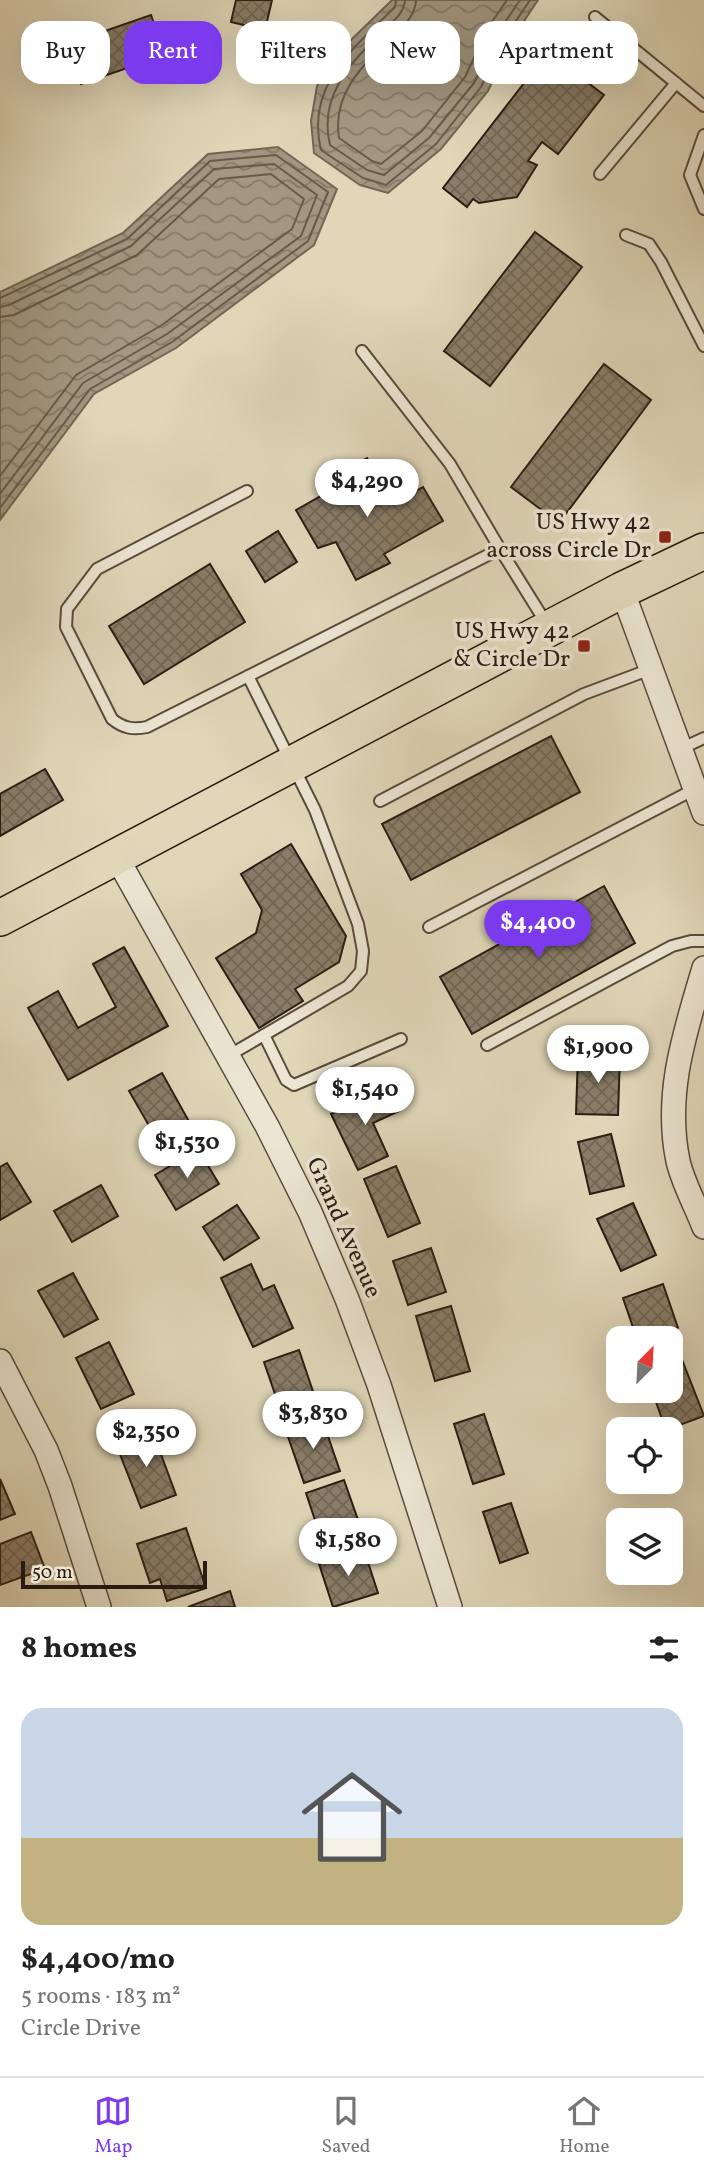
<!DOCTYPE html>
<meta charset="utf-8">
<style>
body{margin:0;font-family:Vollkorn,serif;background:#f6f6f6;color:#222;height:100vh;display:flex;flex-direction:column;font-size:26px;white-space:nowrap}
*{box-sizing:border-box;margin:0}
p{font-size:23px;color:#767676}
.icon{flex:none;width:38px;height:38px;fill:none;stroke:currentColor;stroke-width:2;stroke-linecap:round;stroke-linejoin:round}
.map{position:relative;height:1607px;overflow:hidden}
.side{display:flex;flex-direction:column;background:#fff;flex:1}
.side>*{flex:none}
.hud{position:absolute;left:21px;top:21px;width:663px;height:63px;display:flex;gap:14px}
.needle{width:46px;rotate:24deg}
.tools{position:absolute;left:606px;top:1326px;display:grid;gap:14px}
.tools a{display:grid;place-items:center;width:77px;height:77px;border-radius:14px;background:#fff;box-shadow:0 7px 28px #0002;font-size:35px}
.scale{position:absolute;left:21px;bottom:18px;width:186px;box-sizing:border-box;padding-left:7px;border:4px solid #2b1c13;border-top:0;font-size:19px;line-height:24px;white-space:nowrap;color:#2b1c13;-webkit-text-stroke:5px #ebe5d2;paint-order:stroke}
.price{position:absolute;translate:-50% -60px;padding:0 16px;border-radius:24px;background:#fff;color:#222;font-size:23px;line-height:46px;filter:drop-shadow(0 2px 4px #0008)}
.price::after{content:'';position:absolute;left:50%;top:42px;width:21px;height:16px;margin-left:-10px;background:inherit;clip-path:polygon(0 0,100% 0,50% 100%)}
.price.current{background:#7c3aed;color:#fff}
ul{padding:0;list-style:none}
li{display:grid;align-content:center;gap:14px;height:371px;padding:0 21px}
li span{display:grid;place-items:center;height:217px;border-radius:21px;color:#555}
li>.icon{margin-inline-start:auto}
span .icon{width:126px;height:126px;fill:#fffc;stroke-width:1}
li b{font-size:30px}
h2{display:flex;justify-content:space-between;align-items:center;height:84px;padding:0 21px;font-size:30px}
.pill{padding:0 24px;border-radius:21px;background:#fff;box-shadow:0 7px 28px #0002;font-size:24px;line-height:63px}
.pill.current{background:#7c3aed;color:#fff}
.menu{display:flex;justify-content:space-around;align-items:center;height:98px;border-top:2px solid #e0e0e0;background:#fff;font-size:19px;color:#767676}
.menu a{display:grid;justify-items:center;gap:4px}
.menu .current{color:#7c3aed}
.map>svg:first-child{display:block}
</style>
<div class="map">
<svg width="704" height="1607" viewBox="0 0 704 1607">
<defs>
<pattern id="water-waves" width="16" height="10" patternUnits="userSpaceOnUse" patternTransform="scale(1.75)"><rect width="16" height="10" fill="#a29781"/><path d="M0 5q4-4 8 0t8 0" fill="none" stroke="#847a68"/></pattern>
<pattern id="building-cross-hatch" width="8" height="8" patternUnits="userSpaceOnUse" patternTransform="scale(1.75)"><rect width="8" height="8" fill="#897d69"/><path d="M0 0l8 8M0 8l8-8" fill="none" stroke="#706655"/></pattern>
</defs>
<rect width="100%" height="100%" fill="#e0d7b9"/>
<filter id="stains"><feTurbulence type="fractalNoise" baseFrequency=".00286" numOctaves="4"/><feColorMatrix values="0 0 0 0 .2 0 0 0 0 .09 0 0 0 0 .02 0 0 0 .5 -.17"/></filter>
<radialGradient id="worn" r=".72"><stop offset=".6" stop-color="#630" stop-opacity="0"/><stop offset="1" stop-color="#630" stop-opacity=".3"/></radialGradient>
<g fill="url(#water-waves)" stroke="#726655" stroke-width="2">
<polygon points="392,0 538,0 512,39 488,91 441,149 388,193 360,185 314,153 311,121 317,86 348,43"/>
<polygon points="278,147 337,189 314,245 176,348 94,394 0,520 0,292 123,233 208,154"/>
</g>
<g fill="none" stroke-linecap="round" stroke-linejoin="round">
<g stroke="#665a4a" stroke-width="2">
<path d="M396,0L395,7C354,48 305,85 321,150L363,178L386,185L436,144L481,87L506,36L530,0"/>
<path d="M405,0C404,14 393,21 383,31C351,62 318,96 330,145L367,170L384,175L429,138L474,83L499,31L520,0"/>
<path d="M416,0C415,17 404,25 393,36C363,65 332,93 339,138L372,161L381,164L422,131L465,77L489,26L507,0"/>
<polyline points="0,298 127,239 210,161 276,155 328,192 308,241 172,342 90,389 0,508"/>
<polyline points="0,307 9,305 131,246 214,169 274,164 317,195 301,236 167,334 83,383 0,494"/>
<polyline points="0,317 14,315 137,255 219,179 271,174 304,199 292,229 162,325 76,375 0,476"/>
</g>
</g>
<g fill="url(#building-cross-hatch)" stroke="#2b1c13" stroke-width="2">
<polygon points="236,0 272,0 265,30 231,22"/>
<polygon points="151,15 165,55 81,84 67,44"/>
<polygon points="548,52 604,95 558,154 542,142 528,161 537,165 517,197 479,203 473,199 467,207 443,188"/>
<polygon points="535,232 582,267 490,386 444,351"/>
<polygon points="604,364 651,400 559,523 511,487"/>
<polygon points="367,458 393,504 423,487 443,521 384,554 390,563 356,580 336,542 318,548 296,510 347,481 343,472"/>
<polygon points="278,531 297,562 265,582 246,551"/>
<polygon points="210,564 245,622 144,684 109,626"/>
<polygon points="551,736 580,792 411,880 382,824"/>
<polygon points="45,769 63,800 0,836 0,794"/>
<polygon points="291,844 346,936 339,962 295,989 303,1001 259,1028 216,958 256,933 262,910 241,874"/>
<polygon points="604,886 635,943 472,1034 440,977"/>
<polygon points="124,947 168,1026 68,1080 28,1008 58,991 78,1028 116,1007 93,964"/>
<polygon points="578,1055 620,1056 618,1115 576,1114"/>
<polygon points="162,1073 191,1125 159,1143 129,1091"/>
<polygon points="388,1088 399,1111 373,1123 388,1156 358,1170 331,1114"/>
<polygon points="611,1134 624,1186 590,1194 578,1142"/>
<polygon points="198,1149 219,1184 176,1210 155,1175"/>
<polygon points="7,1163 31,1202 0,1220 0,1167"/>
<polygon points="396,1166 420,1223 388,1237 364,1179"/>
<polygon points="101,1185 118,1216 72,1242 54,1211"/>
<polygon points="633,1203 656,1255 621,1271 597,1219"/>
<polygon points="237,1205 259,1238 224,1260 203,1227"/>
<polygon points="431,1248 446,1292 408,1305 393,1261"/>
<polygon points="251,1264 263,1290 274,1285 293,1328 253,1347 221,1278"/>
<polygon points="73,1273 98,1319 64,1337 38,1291"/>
<polygon points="663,1284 678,1328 646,1339 637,1339 623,1298"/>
<polygon points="451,1306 470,1371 435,1381 416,1316"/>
<polygon points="109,1342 134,1394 101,1409 76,1358"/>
<polygon points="299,1350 320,1412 285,1423 264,1362"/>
<polygon points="681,1357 704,1416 666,1430 652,1391 670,1391 670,1362"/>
<polygon points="484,1414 504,1474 473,1484 454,1424"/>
<polygon points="322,1419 340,1471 304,1483 286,1431"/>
<polygon points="152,1430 176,1495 141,1508 116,1444"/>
<polygon points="0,1479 15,1514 0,1520"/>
<polygon points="344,1480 363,1534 324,1547 306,1493"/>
<polygon points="511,1503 528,1553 500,1563 483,1512"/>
<polygon points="186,1528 206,1588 167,1601 160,1579 150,1583 137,1544"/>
<polygon points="31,1532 45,1569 0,1585 0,1544"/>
<polygon points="364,1550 378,1593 333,1607 319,1564"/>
<polygon points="230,1591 235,1607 188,1607"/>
</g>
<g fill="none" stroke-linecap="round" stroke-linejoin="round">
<g stroke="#584b3c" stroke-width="14">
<g id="lane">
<polyline points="595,17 704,106"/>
<polyline points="704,135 690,175 704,209"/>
<polyline points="600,174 676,83"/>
<polyline points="626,235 649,244 661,262 704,346"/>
<polyline points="362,351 450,464 500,549"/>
<path d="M247,491L97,569L67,609L66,627L112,719C123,728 133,730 147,727L500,549L546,623"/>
<polyline points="680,749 704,738"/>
<polyline points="380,801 584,694 651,669"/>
<polyline points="429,927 695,789"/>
<polyline points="264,1035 286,1080 294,1085 401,1039"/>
<polyline points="487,1045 672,946 691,941 704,941"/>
<polyline points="228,1056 348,986 361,971 363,951 358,924 315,810 248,676"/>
</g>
</g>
<g stroke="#584b3c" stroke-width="26">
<g id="street">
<polyline points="622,590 704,813"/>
<polyline points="116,856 267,1126 310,1212 347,1299 379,1385 450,1607"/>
<path d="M704,968C685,1032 664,1094 678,1161C683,1183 696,1206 704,1227"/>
<polyline points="0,1361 46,1450 60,1486 99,1607"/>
</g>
</g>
<g stroke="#2b1c13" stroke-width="38">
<polyline id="primary" points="0,918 622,590 704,551"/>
</g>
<use href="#lane" stroke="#ebe5d2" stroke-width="10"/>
<use href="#street" stroke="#ebe5d2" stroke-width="23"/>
<use href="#primary" stroke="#e0d7b9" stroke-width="35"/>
</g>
<g fill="#8f2418" stroke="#ebe5d2" stroke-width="2.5">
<rect x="658" y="530" width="14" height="14" rx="3.5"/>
<rect x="577" y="639" width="14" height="14" rx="3.5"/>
</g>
<g text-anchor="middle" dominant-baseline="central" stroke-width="7" stroke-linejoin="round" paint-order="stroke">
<g font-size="24" fill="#2b1c13" stroke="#ebe5d2" text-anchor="end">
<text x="651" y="523">US Hwy 42<tspan x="651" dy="28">across Circle Dr</tspan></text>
<text x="570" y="632">US Hwy 42<tspan x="570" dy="28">&amp; Circle Dr</tspan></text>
</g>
<g font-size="24" fill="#2b1c13" stroke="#ebe5d2">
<text transform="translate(343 1228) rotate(66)">Grand Avenue</text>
</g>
</g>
<rect width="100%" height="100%" filter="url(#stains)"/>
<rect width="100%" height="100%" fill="url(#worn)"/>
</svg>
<div class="tools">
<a><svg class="needle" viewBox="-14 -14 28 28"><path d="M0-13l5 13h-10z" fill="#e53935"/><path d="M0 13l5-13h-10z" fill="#767676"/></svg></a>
<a><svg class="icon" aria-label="locate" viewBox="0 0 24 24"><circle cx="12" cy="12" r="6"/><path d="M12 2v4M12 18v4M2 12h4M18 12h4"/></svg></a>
<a><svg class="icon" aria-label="layers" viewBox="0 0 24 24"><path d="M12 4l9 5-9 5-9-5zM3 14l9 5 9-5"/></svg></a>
</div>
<div class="scale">50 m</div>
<b class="price" style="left:367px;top:519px">$4,290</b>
<b class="price current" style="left:538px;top:960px">$4,400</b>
<b class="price" style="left:598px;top:1085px">$1,900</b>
<b class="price" style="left:365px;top:1127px">$1,540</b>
<b class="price" style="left:187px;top:1180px">$1,530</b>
<b class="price" style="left:313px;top:1451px">$3,830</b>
<b class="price" style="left:146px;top:1469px">$2,350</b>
<b class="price" style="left:348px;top:1578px">$1,580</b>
<div class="hud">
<a class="pill">Buy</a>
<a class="pill current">Rent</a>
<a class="pill">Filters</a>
<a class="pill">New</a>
<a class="pill">Apartment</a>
</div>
</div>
<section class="side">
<h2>8 homes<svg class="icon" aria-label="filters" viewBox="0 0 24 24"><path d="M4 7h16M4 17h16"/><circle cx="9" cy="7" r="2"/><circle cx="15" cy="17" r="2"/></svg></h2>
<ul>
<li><span style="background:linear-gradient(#c9d6e8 60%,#c2b280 0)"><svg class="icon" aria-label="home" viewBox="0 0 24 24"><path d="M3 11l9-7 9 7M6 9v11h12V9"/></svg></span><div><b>$4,400/mo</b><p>5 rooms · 183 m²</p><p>Circle Drive</p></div></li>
</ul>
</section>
<nav class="menu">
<a class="current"><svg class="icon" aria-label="map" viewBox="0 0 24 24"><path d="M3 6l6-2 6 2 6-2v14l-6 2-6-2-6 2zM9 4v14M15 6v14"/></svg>Map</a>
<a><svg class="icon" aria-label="saved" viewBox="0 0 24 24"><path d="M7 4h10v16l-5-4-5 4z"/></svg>Saved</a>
<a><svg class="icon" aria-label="home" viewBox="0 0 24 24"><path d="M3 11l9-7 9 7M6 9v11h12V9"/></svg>Home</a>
</nav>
